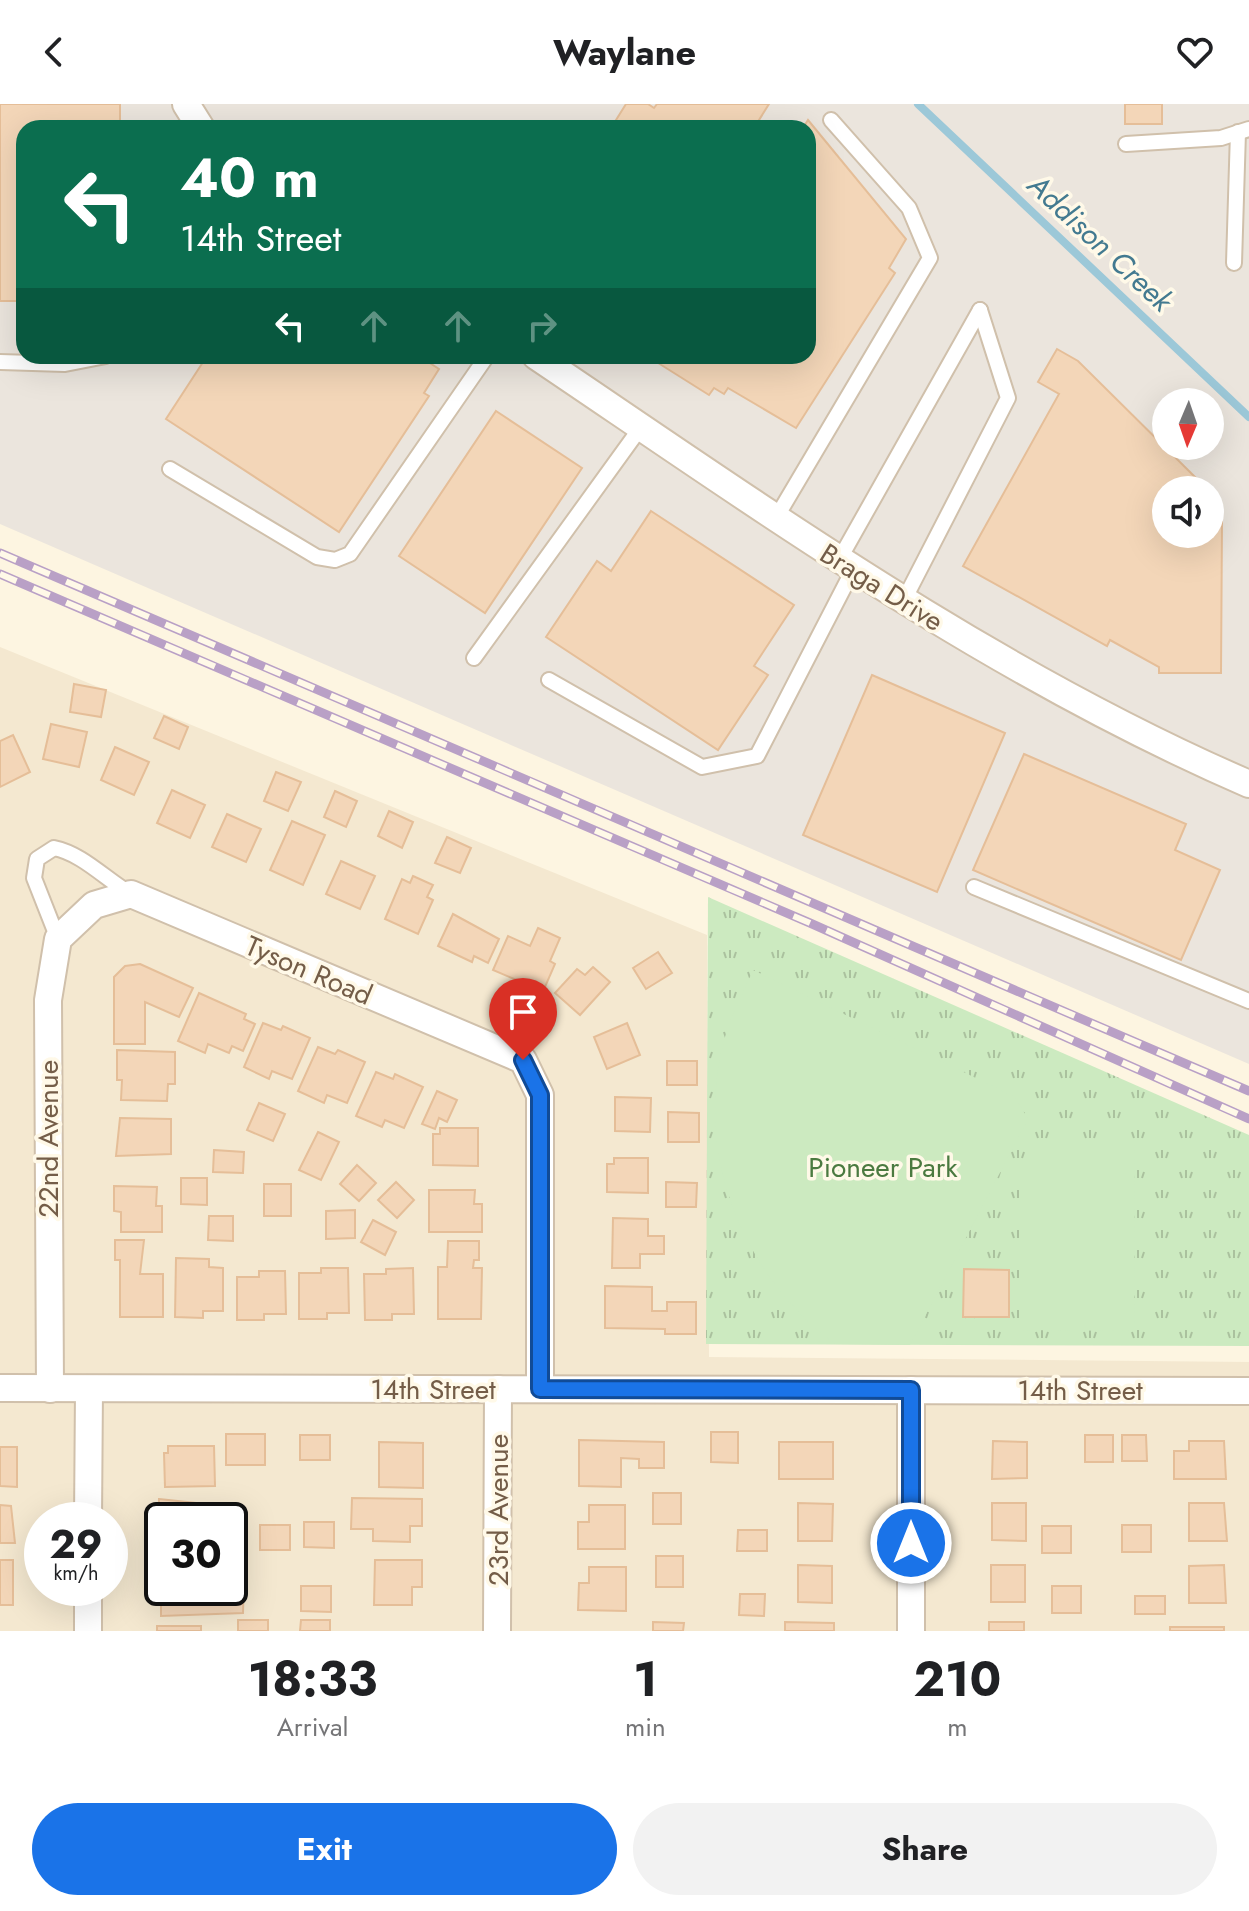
<!DOCTYPE html>
<html lang="en">
<head>
<meta charset="utf-8">
<style>
  :root { --surface:#fff; --page:#f2f2f2; --text:#202124; --muted:#757577; --accent:#1a73e8 }
  body { margin:0; font-family:Jost,sans-serif; background:var(--page); color:var(--text); height:100vh; display:flex; flex-direction:column; font-size:30px; white-space:nowrap }
  * { box-sizing:border-box; margin:0 }
  p { font-size:26px; color:var(--muted) }
  .icon { flex:none; width:44px; height:44px; fill:none; stroke:currentColor; stroke-width:2; stroke-linecap:round; stroke-linejoin:round }
  .map { position:relative; height:1527px; overflow:hidden }
  .side { display:flex; flex-direction:column; background:var(--surface); flex:1 }
  .side>* { flex:none }
  .guide { position:absolute; left:16px; top:16px; width:800px; height:244px; border-radius:24px; box-shadow:0 8px 32px #0002; background:#0b6e4f; color:#fff; overflow:hidden }
  .needle { width:52px; rotate:182deg }
  .tools { position:absolute; left:1152px; top:284px; display:grid; gap:16px }
  .tools a { display:grid; place-items:center; width:72px; height:72px; border-radius:50%; background:var(--surface); box-shadow:0 8px 32px #0002; font-size:40px }
  .speed { position:absolute; left:24px; top:1398px; display:flex; gap:16px; font-size:40px; font-weight:700; text-align:center }
  .speed>* { display:grid; place-content:center; width:104px; height:104px; border-radius:50%; background:var(--surface); box-shadow:0 8px 32px #0002; line-height:1 }
  .speed small { font-size:20px; font-weight:400 }
  .speed .limit { border:4px solid #111; border-radius:12px; background:#fff; color:#111 }
  .pin { position:absolute; display:grid; place-items:center; width:68px; height:68px; color:#fff; margin:-82px -34px; border-radius:50% 50% 50% 0; rotate:-45deg; box-shadow:0 0 8px #0007 }
  .pin .icon { rotate:45deg }
  .me { position:absolute; width:88px; margin:-44px; rotate:0deg; stroke-linejoin:round; filter:drop-shadow(0 0 6px #0008) }
  .turn { display:flex; align-items:center; gap:28px; height:168px; padding:0 32px; font-size:36px }
  .turn .icon { width:104px; height:104px; stroke-width:2.5 }
  .turn b { display:block; font-size:56px; line-height:68px }
  .lanes { display:flex; align-items:center; height:76px; padding:0 32px; background:#0003; justify-content:center; gap:40px; direction:ltr }
  .lanes .off { opacity:.35 }
  .eta { display:flex; justify-content:space-evenly; align-items:center; height:136px; text-align:center }
  .eta b { font-size:48px; font-weight:700; line-height:56px }
  .primary-button { display:flex; gap:16px; margin-top:auto; padding:16px 32px }
  .primary-button a { flex:1; height:92px; border-radius:48px; background:var(--accent); color:#fff; font-size:32px; font-weight:700; line-height:92px; text-align:center }
  .primary-button a+a { background:var(--page); color:var(--text) }
  header { display:flex; justify-content:space-between; align-items:center; height:104px; padding:0 32px; background:var(--surface); font-size:36px; font-weight:700 }
  .map>svg:first-child { display:block }
  .residential { fill:#f4e8d0; fill-rule:evenodd }
  .industrial { fill:#ebe5dd; fill-rule:evenodd }
  .park { fill:url(#park-tufts) }
  .garden { fill:#cceac0 }
  .lines { fill:none; stroke-linecap:round; stroke-linejoin:round }
  .stream { stroke:#9cc8d8; stroke-width:8 }
  .building { fill:#f3d6b8; stroke:#e5be98; stroke-width:2 }
  .lane-casing { stroke:#d0c0ab; stroke-width:18 }
  .street-casing { stroke:#d0c0ab; stroke-width:30 }
  .lane { stroke:#fff; stroke-width:14 }
  .street { stroke:#fff; stroke-width:26 }
  .rail-casing { stroke:#b9a0c6; stroke-width:9 }
  .rail { stroke:#fff9e8; stroke-width:6; stroke-dasharray:18; stroke-linecap:butt }
  .route-casing { stroke:#114b97; stroke-width:20 }
  .route { stroke:#1a73e8; stroke-width:14 }
  .labels { text-anchor:middle; stroke-width:7; stroke-linejoin:round; paint-order:stroke }
  .street-label { font-size:28px; fill:#745d48; stroke:#fff9e8 }
  .park-label { font-size:28px; fill:#4b7a40; stroke:#fff9e8 }
  .water-label { font-size:30px; font-style:italic; fill:#437a90; stroke:#fff9e8 }
</style>
</head>
<body>
<header><svg class="icon" aria-label="back" viewBox="0 0 24 24"><path d="M15 5l-7 7 7 7"/></svg>Waylane<svg class="icon" aria-label="heart" viewBox="0 0 24 24"><path d="M12 20l-8-8c-3-5 5-10 8-4 3-6 11-1 8 4z"/></svg></header>
<div class="map">
<svg width="1249" height="1527" viewBox="0 0 1249 1527">
  <defs>
    <pattern id="park-tufts" width="24" height="20" patternUnits="userSpaceOnUse" patternTransform="scale(2)"><rect width="24" height="20" fill="#cceac0"/><path d="M3 7l-1-3M5 7V3M7 7l1-3M15 17l-1-3M17 17v-4M19 17l1-3" fill="none" stroke="#aac19e"/></pattern>
  </defs>
  <rect width="100%" height="100%" fill="#fdf5e1"/>
  <path class="residential" d="M0,543l707,288 2,422 540,5v269h-1249zM42,1416h68v68h-68zM162,1416h68v68h-68z"/>
  <path class="industrial" d="M0,0h1249v960l-1249,-540zM24,24h784v228h-784zM1166,298h44v44h-44zM1166,386h44v44h-44z"/>
  <path class="park" d="M708,793l541,238v211l-543,-2z"/>
  <g class="garden">
    <path d="M753,866l262,127 13,22 -118,226 -75,-1c-96,-72 -145,-199 -107,-317 7,-19 17,-38 25,-57z"/>
    <path d="M1028,1038h107l-1,189 -115,-1v-145h9z"/>
  </g>
  <g class="lines">
    <path class="stream" d="M918,0l331,313"/>
  </g>
  <g class="building">
    <path d="M0,0h120v24h-96v173h-24z"/>
    <path d="M626,0h22l6,4 3,-4h112l-15,24h-143z"/>
    <rect x="1125" y="0" width="37" height="20"/>
    <path d="M808,16l98,119 -17,29 6,5 -99,155 -68,-40 -4,6 -10,-6 -5,7 -54,-34 3,-5h150v-228h-5z"/>
    <path d="M1057,245l21,12 120,119 -6,10h-26v44h44v-12h12l-1,151h-62v-6l-49,-27 -3,6 -144,-80 96,-172 -21,-12z"/>
    <path d="M207,252h212l20,13 -15,24 5,3 -90,136 -173,-113z"/>
    <path d="M496,307l86,57 -97,145 -86,-57z"/>
    <path d="M651,407l143,94 -40,61 14,9 -50,75 -172,-113 51,-76 14,10z"/>
    <path d="M872,571l133,58 -68,159 -134,-57z"/>
    <path d="M74,580l32,6 -5,27 -31,-5z"/>
    <path d="M164,612l24,11 -9,22 -25,-11z"/>
    <path d="M51,620l36,8 -8,35 -36,-8z"/>
    <path d="M13,631l17,37 -30,15v-46z"/>
    <path d="M115,643l34,15 -15,33 -33,-15z"/>
    <path d="M1024,650l162,70 -11,26 45,20 -39,90 -208,-90z"/>
    <path d="M276,668l25,10 -13,29 -24,-10z"/>
    <path d="M172,686l33,15 -15,33 -33,-15z"/>
    <path d="M335,687l22,10 -11,26 -22,-10z"/>
    <path d="M389,707l24,11 -11,26 -24,-12z"/>
    <path d="M227,710l34,15 -15,33 -34,-15z"/>
    <path d="M292,717l33,14 -22,50 -33,-15z"/>
    <path d="M447,733l24,11 -11,25 -25,-10z"/>
    <path d="M341,757l34,15 -15,33 -34,-15z"/>
    <path d="M413,772l20,9 -6,12 6,3 -15,34 -33,-15 17,-40 8,4z"/>
    <path d="M453,810l46,25 -11,24 -14,-7 -2,6 -34,-16z"/>
    <path d="M538,824l22,10 -10,23 5,3 -10,23 -15,-7 -2,5 -35,-15 15,-34 22,10z"/>
    <path d="M658,848l14,21 -26,16 -13,-21z"/>
    <path d="M140,860l53,24 -14,29 -34,-15v42h-31v-67l11,-11z"/>
    <path d="M593,863l17,15 -30,33 -25,-22 22,-24 8,6z"/>
    <path d="M199,889l47,21 -2,5 11,5 -12,27 -11,-5 -3,7 -21,-9 -3,9 -27,-12z"/>
    <path d="M263,919l18,7 2,-4 27,12 -18,41 -20,-8 -3,8 -25,-12z"/>
    <path d="M627,919l13,32 -33,14 -13,-32z"/>
    <path d="M318,943l17,7 3,-4 27,12 -18,41 -20,-8 -3,8 -26,-12z"/>
    <path d="M117,946l58,2v32h-7l-1,17 -46,-1 1,-20h-5z"/>
    <rect x="667" y="957" width="30" height="24"/>
    <path d="M376,968l17,7 2,-5 28,13 -19,41 -19,-8 -3,7 -26,-11z"/>
    <path d="M437,987l20,9 -10,22 -8,-4 -4,11 -13,-5z"/>
    <path d="M615,993l36,1 -1,34 -35,-1z"/>
    <path d="M259,999l26,11 -12,27 -26,-11z"/>
    <path d="M668,1008l31,1v29h-31z"/>
    <path d="M120,1014l51,1v35l-55,2z"/>
    <path d="M440,1024h38v38l-45,-1v-31h7z"/>
    <path d="M318,1028l21,10 -18,38 -22,-10z"/>
    <path d="M214,1046l30,2 -1,21 -30,-1z"/>
    <path d="M614,1054h34v35l-41,-1v-28h7z"/>
    <path d="M357,1061l19,18 -17,18 -19,-17z"/>
    <path d="M181,1074h26v27l-26,-1z"/>
    <path d="M396,1078l18,18 -17,18 -19,-18z"/>
    <path d="M666,1078l31,1 -1,24h-30z"/>
    <rect x="264" y="1080" width="27" height="32"/>
    <path d="M114,1082l43,1 -1,19h6v26h-41v-20l-7,-1z"/>
    <path d="M429,1086h46l-1,14h8v28h-53z"/>
    <path d="M355,1106v28l-29,1v-28z"/>
    <path d="M209,1112h24v25l-25,-1z"/>
    <path d="M613,1114l35,1v17h16v18h-24v14h-28z"/>
    <path d="M373,1116l23,12 -11,23 -24,-13z"/>
    <path d="M115,1136h29l-4,34h23v43h-43v-57h-5z"/>
    <path d="M448,1137h31v19h-5l-1,8h9l-1,51h-43v-52h9z"/>
    <path d="M176,1154l33,1v8l14,1v43h-20v7l-28,-1z"/>
    <path d="M321,1164h27l1,45h-22v6h-28v-46h22z"/>
    <path d="M413,1164l1,46h-22v6h-27l-1,-46h22v-5z"/>
    <path d="M964,1165l45,1v47h-46z"/>
    <path d="M259,1167h26l1,43h-22v6h-27v-43h22z"/>
    <path d="M605,1182l47,1v24h15v-9h29v32h-31v-5l-60,-1z"/>
    <path d="M711,1328h27v31l-27,-1z"/>
    <rect x="226" y="1330" width="39" height="31"/>
    <rect x="300" y="1331" width="30" height="25"/>
    <rect x="1085" y="1331" width="28" height="27"/>
    <path d="M1122,1331h24l1,26h-25z"/>
    <path d="M579,1336l85,2v26h-25v-9l-18,-1v29l-42,-1z"/>
    <path d="M993,1337l34,1v36l-35,1z"/>
    <path d="M1189,1337h35l2,38h-52v-28h15z"/>
    <path d="M379,1338l44,1v45l-44,-1z"/>
    <rect x="779" y="1338" width="54" height="37"/>
    <path d="M168,1342h46l1,40 -50,1 -1,-34h4z"/>
    <path d="M0,1343h17v40l-17,-1z"/>
    <rect x="653" y="1389" width="28" height="31"/>
    <path d="M352,1394l70,1v27h-12v16l-37,-1v-12h-22z"/>
    <path d="M159,1395l46,5v15l-43,1v19h-4z"/>
    <path d="M798,1399l35,1 -1,37h-34z"/>
    <path d="M992,1399h34v38l-34,-1z"/>
    <path d="M1189,1399h35l3,38h-38z"/>
    <path d="M0,1401l11,1 4,37h-15z"/>
    <path d="M589,1401h36v44h-47v-27h11z"/>
    <path d="M304,1418h30v26l-30,-1z"/>
    <rect x="260" y="1421" width="30" height="25"/>
    <rect x="1122" y="1421" width="29" height="27"/>
    <rect x="1042" y="1422" width="29" height="27"/>
    <path d="M738,1426h29v21h-30z"/>
    <path d="M155,1452l7,1v31h40v4h6v-4h22v-13h14l-1,38 -82,3v-18h-7z"/>
    <rect x="656" y="1452" width="27" height="31"/>
    <rect x="0" y="1456" width="13" height="45"/>
    <path d="M375,1456h47v27h-10v18h-38z"/>
    <path d="M798,1461l34,1v37l-34,-1z"/>
    <rect x="991" y="1461" width="34" height="37"/>
    <path d="M1224,1461l2,38h-37v-37z"/>
    <path d="M589,1463h37v44l-48,-1 1,-27h10z"/>
    <path d="M301,1482h30v26l-30,-1z"/>
    <rect x="1052" y="1482" width="29" height="27"/>
    <path d="M740,1490h25l-1,22 -25,-1z"/>
    <rect x="1135" y="1492" width="30" height="18"/>
    <rect x="238" y="1516" width="30" height="11"/>
    <path d="M301,1516h29v11h-30z"/>
    <path d="M653,1518l31,1 -1,8h-30z"/>
    <path d="M785,1518l49,1v8h-49z"/>
    <rect x="989" y="1518" width="35" height="9"/>
    <rect x="157" y="1522" width="44" height="5"/>
    <rect x="1170" y="1523" width="54" height="4"/>
  </g>
  <g class="lines">
    <g class="lane-casing">
      <g id="lane">
        <path d="M1126,40l95,-6 28,-9"/>
        <path d="M1234,159l4,-131"/>
        <path d="M0,258l65,2 41,-8"/>
        <path d="M170,365l147,88 18,3 15,-6 137,-198"/>
        <path d="M776,414l154,-260 -21,-50 -78,-88"/>
        <path d="M839,456l141,-250"/>
        <path d="M903,498l105,-204 -28,-88"/>
        <path d="M474,554l167,-231"/>
        <path d="M549,576l153,87 55,-11 96,-186"/>
        <path d="M974,783l275,114"/>
        <path d="M58,835l-24,-61 3,-19 17,-11c29,6 51,31 77,46"/>
      </g>
    </g>
    <g class="street-casing">
      <g id="street">
        <path d="M186,0l15,24"/>
        <path d="M536,252c230,155 456,317 713,428"/>
        <path d="M0,1284l1249,3"/>
        <path d="M50,1285l-2,-389 10,-61 36,-34 37,-11 392,166 17,35v294"/>
        <path d="M88,1416l1,-131"/>
        <path d="M88,1527v-43"/>
        <path d="M497,1527l1,-242"/>
        <path d="M911,1527v-241"/>
      </g>
    </g>
    <use href="#lane" class="lane"/>
    <use href="#street" class="street"/>
    <g class="rail-casing">
      <g id="rail">
        <path d="M0,449l1249,538"/>
        <path d="M0,470l810,349 439,196"/>
      </g>
    </g>
    <use href="#rail" class="rail"/>
  </g>
  <g class="lines">
    <g class="route-casing">
      <path id="route" d="M523,956l17,35v294l371,1v153"/>
    </g>
    <use href="#route" class="route"/>
  </g>
  <g class="labels">
    <g class="street-label">
      <text transform="translate(882 483) rotate(32)" y="10">Braga Drive</text>
      <text transform="translate(309 866) rotate(23)" y="10">Tyson Road</text>
      <text transform="translate(48 1035) rotate(-90)" y="10">22nd Avenue</text>
      <text x="433" y="1295">14th Street</text>
      <text x="1080" y="1296">14th Street</text>
      <text transform="translate(498 1406) rotate(-90)" y="10">23rd Avenue</text>
    </g>
    <g class="park-label">
      <text x="883" y="1073">Pioneer Park</text>
    </g>
    <g class="water-label">
      <text transform="translate(1100 139) rotate(43)" y="10">Addison Creek</text>
    </g>
  </g>
</svg>
<div class="tools">
<a><svg class="needle" viewBox="-14 -14 28 28"><path d="M0-13l5 13h-10z" fill="#e53935"/><path d="M0 13l5-13h-10z" fill="#757577"/></svg></a>
<a><svg class="icon" aria-label="sound" viewBox="0 0 24 24"><path d="M4 9h4l5-4v14l-5-4H4zM17 9q2 3 0 6"/></svg></a>
</div>
<div class="speed"><div>29<small>km/h</small></div><div class="limit">30</div></div>
<div class="pin" style="left:523px;top:956px;background:#d93025"><svg class="icon" aria-label="arrive" viewBox="0 0 24 24"><path d="M6 21V4h12l-3 4 3 4H6"/></svg></div>
<svg class="me" style="left:911px;top:1439px" viewBox="-20 -20 40 40"><circle r="17" fill="#1a73e8" stroke="#fff" stroke-width="3"/><path d="M0-11L8 9 0 5-8 9z" fill="#fff"/></svg>
<div class="guide">
<div class="turn"><svg class="icon" aria-label="left" viewBox="0 0 24 24"><path d="M17 20v-9H6M10 6l-5 5 5 5"/></svg><div><b>40 m</b>14th Street</div></div>
<div class="lanes"><svg class="icon" aria-label="left" viewBox="0 0 24 24"><path d="M17 20v-9H6M10 6l-5 5 5 5"/></svg><svg class="icon off" aria-label="ahead" viewBox="0 0 24 24"><path d="M12 20V5M6 11l6-6 6 6"/></svg><svg class="icon off" aria-label="ahead" viewBox="0 0 24 24"><path d="M12 20V5M6 11l6-6 6 6"/></svg><svg class="icon off" aria-label="right" viewBox="0 0 24 24"><path d="M7 20v-9h11M14 6l5 5-5 5"/></svg></div>
</div>
</div>
<section class="side">
<div class="eta">
<div><b>18:33</b><p>Arrival</p></div>
<div><b>1</b><p>min</p></div>
<div><b>210</b><p>m</p></div>
</div>
<div class="primary-button"><a>Exit</a><a>Share</a></div>
</section>
</body>
</html>
